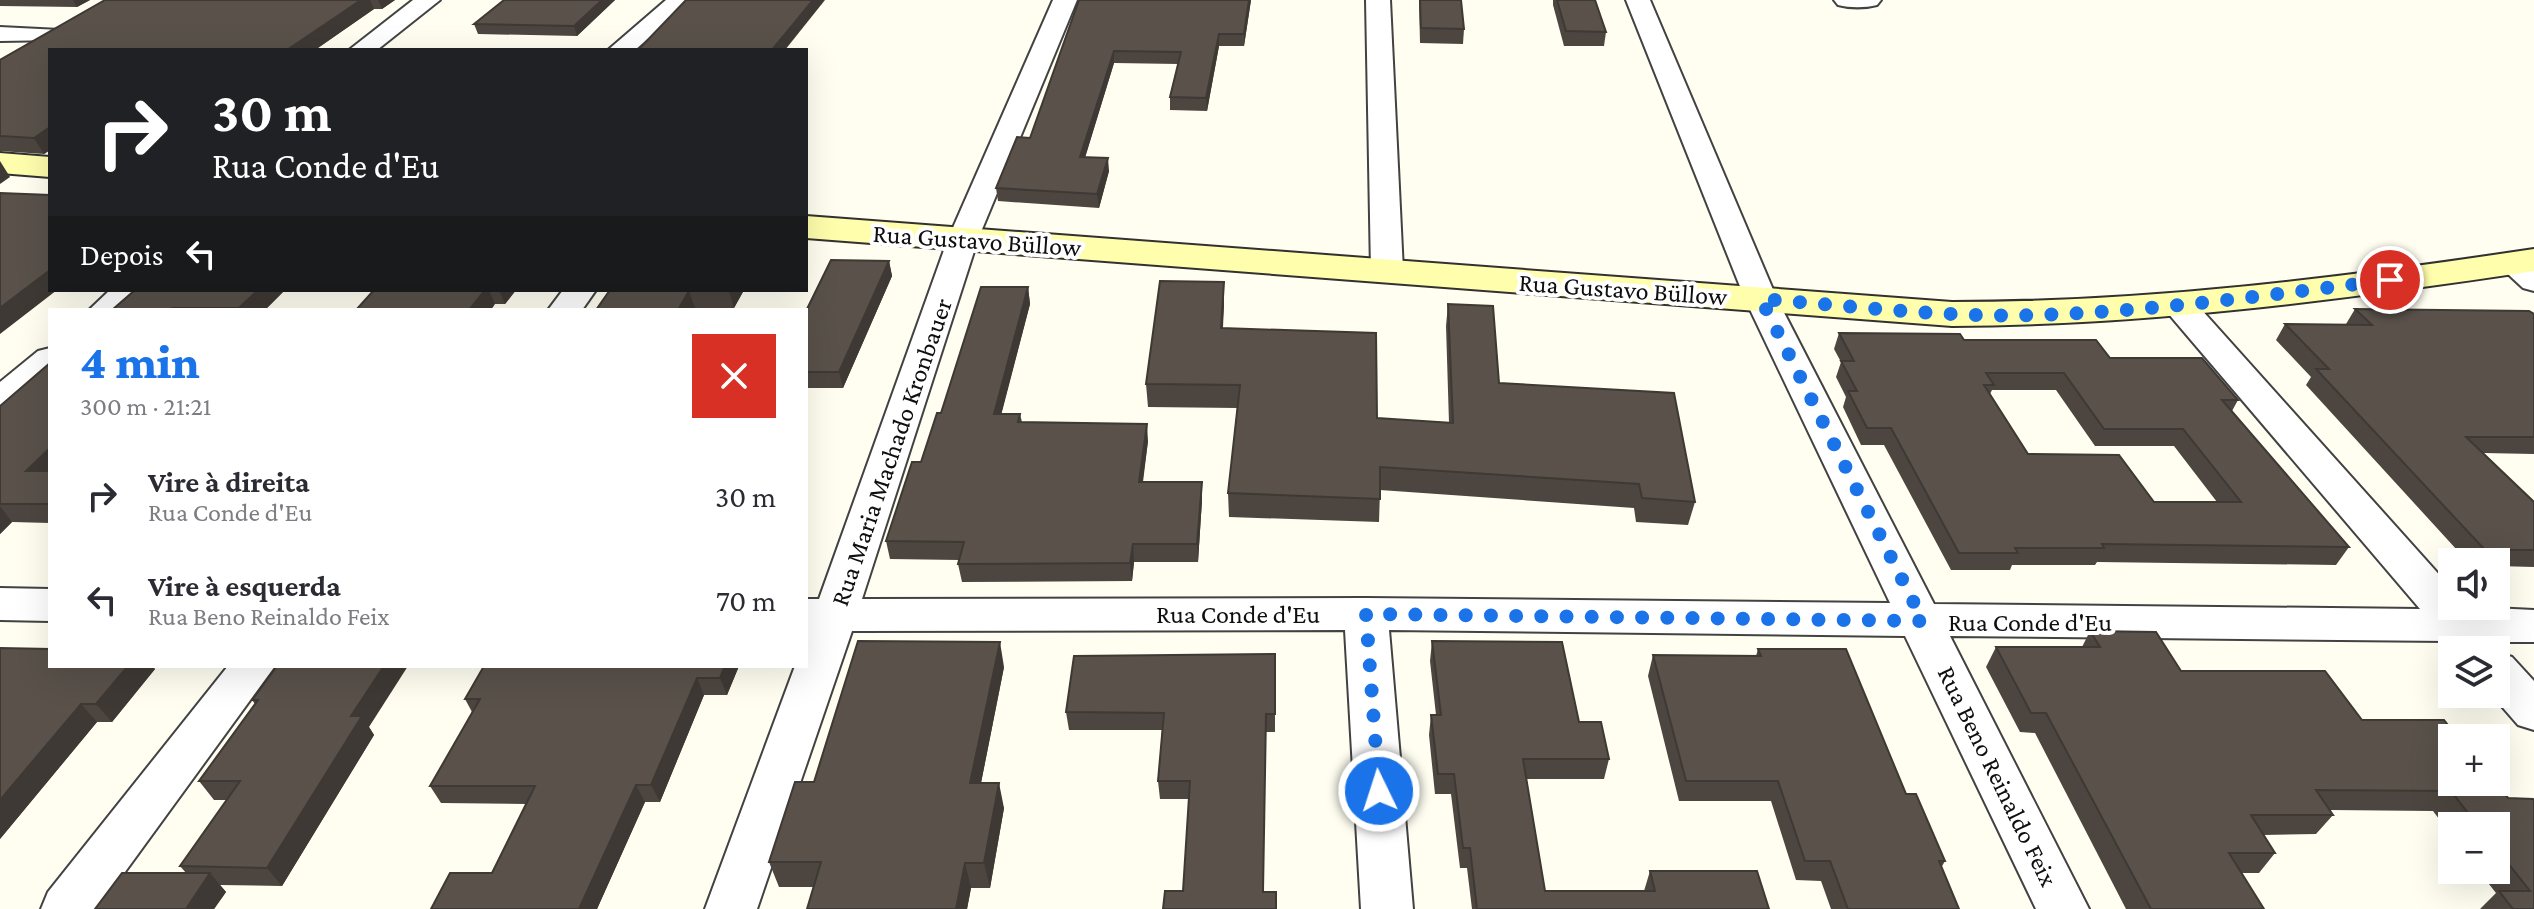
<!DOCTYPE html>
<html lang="pt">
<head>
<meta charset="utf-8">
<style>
  :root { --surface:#fff; --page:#f2f2f3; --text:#2b2b33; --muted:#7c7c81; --accent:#1a73e8 }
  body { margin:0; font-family:"Crimson Pro",serif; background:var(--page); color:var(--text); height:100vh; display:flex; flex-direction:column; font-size:30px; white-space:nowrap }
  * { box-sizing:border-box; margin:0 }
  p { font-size:26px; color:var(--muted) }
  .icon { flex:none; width:44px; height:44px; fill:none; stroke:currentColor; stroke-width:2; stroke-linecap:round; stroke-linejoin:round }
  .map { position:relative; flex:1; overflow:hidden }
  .side { position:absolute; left:48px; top:308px; width:760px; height:360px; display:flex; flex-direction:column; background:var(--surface); border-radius:0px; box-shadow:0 8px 32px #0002 }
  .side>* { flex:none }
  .hud { position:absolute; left:48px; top:48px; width:760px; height:244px; border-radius:0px; box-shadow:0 8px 32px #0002; background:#202124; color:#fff; overflow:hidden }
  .fabs { position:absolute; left:2438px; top:548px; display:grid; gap:16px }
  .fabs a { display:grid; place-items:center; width:72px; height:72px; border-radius:0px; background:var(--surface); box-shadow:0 8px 32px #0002; font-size:40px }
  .pin { position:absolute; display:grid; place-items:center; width:68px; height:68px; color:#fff; margin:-34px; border:4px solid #fff; border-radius:50%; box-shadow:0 2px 8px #0007 }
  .me { position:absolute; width:88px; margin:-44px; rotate:356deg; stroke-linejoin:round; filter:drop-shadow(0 0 6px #0008) }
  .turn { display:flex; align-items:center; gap:28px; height:168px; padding:0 32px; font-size:36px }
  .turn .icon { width:104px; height:104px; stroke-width:2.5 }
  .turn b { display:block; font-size:56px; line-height:68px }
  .then { display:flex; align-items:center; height:76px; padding:0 32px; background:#0003; gap:16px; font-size:30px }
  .round { display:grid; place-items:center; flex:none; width:84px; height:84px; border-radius:0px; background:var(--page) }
  .head { display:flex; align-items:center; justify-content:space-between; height:136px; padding:0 32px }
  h1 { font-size:48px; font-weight:800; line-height:60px; color:var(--accent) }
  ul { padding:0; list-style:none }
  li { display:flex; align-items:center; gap:24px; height:104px; padding:0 32px }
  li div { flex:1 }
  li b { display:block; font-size:30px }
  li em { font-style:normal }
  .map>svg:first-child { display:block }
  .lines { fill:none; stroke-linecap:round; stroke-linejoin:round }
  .street-casing { stroke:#424242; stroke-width:4 }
  .secondary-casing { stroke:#313131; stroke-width:4 }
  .street { fill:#fff; fill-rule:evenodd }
  .secondary { fill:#fffeac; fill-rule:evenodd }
  .wall { fill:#4d4640; fill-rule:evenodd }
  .shaded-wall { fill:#3e3934 }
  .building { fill:#59514a; stroke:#3e3934; stroke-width:2; fill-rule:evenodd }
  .route { stroke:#1a73e8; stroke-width:14; stroke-dasharray:0 25.2 }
  .labels { text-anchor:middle; stroke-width:8; stroke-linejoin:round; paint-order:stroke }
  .street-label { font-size:26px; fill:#0f0f0f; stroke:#fff }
</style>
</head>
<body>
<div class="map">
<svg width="2534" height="909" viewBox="0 0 2534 909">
  <rect width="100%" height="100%" fill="#fffef1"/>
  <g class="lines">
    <g class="street-casing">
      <g id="street">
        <path d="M413,0h27l-63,50h-28z"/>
        <path d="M666,0h26l-57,50h-27z"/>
        <path d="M1053,0h24l-99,239 -116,360 504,-1 524,5 -145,-304 -119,-299h24l127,299 157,305 486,5 -253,-297 -5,-7 5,-7 12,-3 12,3 261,291v17l82,4v32h-46l-8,8h-22l-11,-9 -497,-5 139,273h-53l-131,-273 -516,-6 24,279h-52l-16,-279 -493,1 -95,278h-52l90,-243h11v-67h13l129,-360z"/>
        <path d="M1366,0h24l13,271 -5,7 -11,3 -11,-3 -5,-7z"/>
        <path d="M1834,0h47l-4,5c-12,3 -27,3 -39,0z"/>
        <path d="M0,27l60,3 3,5 -3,5 -60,1z"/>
        <path d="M2512,253l11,3 11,9v26l-11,-3 -27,-25 5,-7z"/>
        <path d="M110,290h36l-20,20h-37z"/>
        <path d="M563,290h33l-14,20h-34z"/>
        <path d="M50,348v28l-37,33 -13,3v-30l38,-31z"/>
        <path d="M0,588l50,1v32l-50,-1z"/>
        <path d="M2496,652l16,5 22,24v49l-16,-5 -27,-31h5z"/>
        <path d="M228,666h47l-177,243h-57l7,-17z"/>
      </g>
    </g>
    <g class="secondary-casing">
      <g id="secondary">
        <path d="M0,153l50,4v20l-50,-4z"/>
        <path d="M806,216l1146,86c196,0 388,-24 582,-53v22c-194,29 -386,54 -582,55l-1146,-88z"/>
      </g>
    </g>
    <use href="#street" class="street"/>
    <use href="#secondary" class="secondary"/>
  </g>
  <g class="wall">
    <path d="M0,0h90l-13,7 -77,-1z"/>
    <path d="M105,0h290l-13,9h-8l-59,41h-265v100l-6,4 -44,-3v-91z"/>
    <path d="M504,0h111l-38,36 -99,-2 -4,-10z"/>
    <path d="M1079,0h172l-7,46h-25l-12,65 -37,-1v-13l8,-33 -64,-1 -29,95 24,13 -10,37 -101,-7 -2,-13 34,-50z"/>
    <path d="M1419,0h42l3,29 -1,15 -43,-1z"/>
    <path d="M1553,0h4l49,32 -2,14h-40l-11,-41z"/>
    <path d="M889,261l3,15 -49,112h-37v-77z"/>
    <path d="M1224,282v22l-1,24 154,90 72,5 -3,-97 2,-22 51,79 196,119 -7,23 -52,-3 -2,-14 -254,-18 -1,32 -150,-5 -1,-24 9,-85 -89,-1 -2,-23z"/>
    <path d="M1028,287l2,17 -29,110h19l2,8 126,19 -5,41 59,18 -4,62h-64l-2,19 -170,1 -4,-18 1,-4 -69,-1 -4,-18 35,-79 20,-49z"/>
    <path d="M285,290l-20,20h-153z"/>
    <path d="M374,290h142l-11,14h-10z"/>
    <path d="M610,290h134l-10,18h-39l-1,2h-98z"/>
    <path d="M2355,309l179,5v140l-51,-1 51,49v65l-38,-1v-4h-28l-162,-177 5,-8 -35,-37 9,-16h61z"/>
    <path d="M1839,333l125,7 146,18 128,42 -6,11 117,136 -13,18 -239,-3 -2,3h-83l-2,5h-59l-67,-125h-23l-18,-38 3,-10 -10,-20 5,-15 -7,-13zM1992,390h64l39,56h79l43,56h-63l-126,-48 -38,-60z"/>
    <path d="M50,363v160l-38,-1 -12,12v-128z"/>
    <path d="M2090,631l91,40 181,49 146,78 26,111h-54l16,-16 -18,-23h18v-44h-44v10l-19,-25 -103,-1 3,5 -17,19 -53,1 12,18 -16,20h-18l23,36h-138l-91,-176 -15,-1 -34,-65 10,-20h86z"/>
    <path d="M1432,641l147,81 30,37 -5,20h-78l19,112h99l6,-20 119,38h-297l-5,-41h-7l-9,-74h-16l-6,-59 2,-20h5l-6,-54z"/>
    <path d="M0,648l155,21 -43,53h-15l-97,117z"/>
    <path d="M1758,649l148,145 39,67 -4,7 18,41h-128l-10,-28 -25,-1 -25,-79h-92l-31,-125 5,-21 103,1z"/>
    <path d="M1275,654v78h-9l-83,159 6,-92h-29l-2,-18 4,-51h-93l-3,-18z"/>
    <path d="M277,666l92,61 5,8 -92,151 -62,-1 6,7 -12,17h-119l91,-36 -6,-7 47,-66h-13l-15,-19 56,-77 -3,-4z"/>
    <path d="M484,666h255l-12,29h-23l-44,107h-15l-48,107h-166l61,-36 35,-69 -86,-1 -11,-17 42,-74 -7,-13z"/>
    <path d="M1004,667l-23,116 23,25 -14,80h-19l-4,21h-160l6,-22h-34l-10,-25 45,-80z"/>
  </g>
  <g class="shaded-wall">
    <path d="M73,0h17l-13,7z"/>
    <path d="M361,0h9l4,9 -59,41h-28z"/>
    <path d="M378,0h17l-13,9z"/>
    <path d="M602,0h13l-38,36 -3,-10z"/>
    <path d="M813,0h12l-40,50h-13z"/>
    <path d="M1249,0h2l-7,46v-12z"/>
    <path d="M1219,34v12l-12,65 -1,-13z"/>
    <path d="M1114,51v12l-33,107 -1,-13z"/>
    <path d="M50,127v23l-6,4 -10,-16z"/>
    <path d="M1108,158l1,13 -10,37 -2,-14z"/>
    <path d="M0,161l10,16 -10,7z"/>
    <path d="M889,261l3,15 -49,112 -4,-16z"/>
    <path d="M50,270v20h7l-57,44v-26z"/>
    <path d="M1224,282v22l-3,46v-22z"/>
    <path d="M1028,287l2,17 -33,127 -3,-17z"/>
    <path d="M258,290h27l-20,20h-25l-1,-2z"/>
    <path d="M485,290h4l6,14 -4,6h-22z"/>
    <path d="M499,290h17l-11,14z"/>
    <path d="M730,290h14l-10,18 -5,-17z"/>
    <path d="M689,291l6,17 -1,2h-16z"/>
    <path d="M1147,424l1,17 -8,59 -1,-18z"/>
    <path d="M50,448v32l-24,-9z"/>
    <path d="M1202,482v18l-4,62 -1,-18z"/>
    <path d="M0,506l12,16 -12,12z"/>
    <path d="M1133,544l1,18 -2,19 -2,-18z"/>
    <path d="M1000,642l4,25 -28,141 -6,-25z"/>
    <path d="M128,666h25l2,3 -43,53 -16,-18z"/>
    <path d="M384,666h24l-39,61 5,8 -92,151 -15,-18 84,-152z"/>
    <path d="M725,666h14l-12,29 -7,-17z"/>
    <path d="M697,678l7,17 -44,107 -9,-17z"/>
    <path d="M81,704l16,18 -97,117v-39z"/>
    <path d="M999,783l5,25 -14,80 -6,-25z"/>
    <path d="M636,785l9,17 -48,107h-18z"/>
    <path d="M965,863l6,25 -4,21h-11z"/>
    <path d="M210,873l16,19 -12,17h-28z"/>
  </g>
  <g class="building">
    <path d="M105,0h256l-74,50h-237v77l-16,11 -34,-2v-76z"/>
    <path d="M504,0h98l-28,26 -100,-2z"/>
    <path d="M686,0h127l-41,50h-134z"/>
    <path d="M1079,0h170l-5,34h-25l-13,64 -36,-1 11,-45 -67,-1 -34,106 28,1 -11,36 -101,-6 21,-51 13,1z"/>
    <path d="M1420,0h41l3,29 -43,-1z"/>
    <path d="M1557,0h38l11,32 -40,-1z"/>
    <path d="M0,193l50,2v75l-50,38z"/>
    <path d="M831,260l58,1 -50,111h-33v-61z"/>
    <path d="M1160,281l64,1 -3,46 155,5 1,85 76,5 -5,-119 45,2 6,77 175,10 21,109 -53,-4 -3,-14 -259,-17v32l-152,-6 12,-108 -94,-1z"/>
    <path d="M981,287h47l-34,127h26l-2,8 129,2 -8,58h63l-5,62h-64l-3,19 -172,1 6,-22 -78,-1 26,-79h9l16,-49h4z"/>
    <path d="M135,290h123l-19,18h-67l-2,2h-58z"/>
    <path d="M374,290h111l-16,20h-113z"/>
    <path d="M610,290h120l-1,1h-40l-11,19h-82z"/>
    <path d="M2355,309l174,2 5,3v123h-68l68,65v48h-49l-169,-181h13l-44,-45 87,1z"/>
    <path d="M1839,333l121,1 4,6h132l14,18h92l36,42h-16l127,147 -247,-3 2,4h-89l3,5h-59l-68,-125h-24l-19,-37h9l-16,-30h13zM1986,373h78l40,56h79l58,73h-87l-35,-47 -91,-1 -44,-69h10z"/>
    <path d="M50,363v85l-24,23h24v33h-50v-98z"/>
    <path d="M2090,631l66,1 25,39h144l37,49h82l14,18h-6v44h43l13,16 25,1 1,1v109h-21l-14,-18h31l-34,-43v-22h-18l-27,-35 -135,-1 17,25h-82l24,38h-46l35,56h-113l-105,-196h-15l-35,-66h104z"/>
    <path d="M858,641l142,1 -30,141h29l-15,80h-19l-9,46h-149l14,-47h-52l26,-80h19z"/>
    <path d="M1432,641l130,1 17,80h22l8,37h-86l22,132h110l-5,-20h107l12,38h-292l-7,-61h-7l-9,-74h-16l-7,-59h10z"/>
    <path d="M0,648l50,1v17h78l-32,38h-15l-81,96z"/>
    <path d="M1758,649h88l60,145h10l29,67h-6l20,48h-111l-18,-48h-25l-27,-80h-92l-33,-126 108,1z"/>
    <path d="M1275,654v60h-9l-3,178h13v17h-113l2,-18h18l7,-110h-32l6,-68 -98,-1 8,-56z"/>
    <path d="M277,666h107l-33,50h11l-95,152 -87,-2 60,-85h-41l59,-81h-6z"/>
    <path d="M484,666h241l-5,12h-23l-46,107h-15l-57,124h-148l19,-36h42l43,-87h-105l50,-87h-15z"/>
    <path d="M122,873h88l-24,36h-91z"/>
  </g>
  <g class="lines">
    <path class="route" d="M1379,791l-13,-177 557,7 -162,-322c93,7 186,19 279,16 117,-4 234,-21 350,-35"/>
  </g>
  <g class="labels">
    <g class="street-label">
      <text transform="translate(977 240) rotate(4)" y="9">Rua Gustavo Büllow</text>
      <text transform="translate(1623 289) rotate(4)" y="9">Rua Gustavo Büllow</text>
      <text transform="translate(891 452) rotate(-71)" y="9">Rua Maria Machado Kronbauer</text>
      <text x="1238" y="623">Rua Conde d'Eu</text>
      <text x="2030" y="631">Rua Conde d'Eu</text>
      <text transform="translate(1998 776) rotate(64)" y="9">Rua Beno Reinaldo Feix</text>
    </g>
  </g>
</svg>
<div class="fabs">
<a><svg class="icon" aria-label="sound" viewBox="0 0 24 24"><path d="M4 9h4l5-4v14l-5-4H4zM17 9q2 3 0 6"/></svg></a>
<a><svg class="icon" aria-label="layers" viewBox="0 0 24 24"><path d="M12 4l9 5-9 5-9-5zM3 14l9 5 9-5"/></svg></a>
<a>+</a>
<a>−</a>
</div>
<div class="pin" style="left:2390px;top:280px;background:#d93025"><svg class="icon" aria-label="arrive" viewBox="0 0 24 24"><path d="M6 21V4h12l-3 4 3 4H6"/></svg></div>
<svg class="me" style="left:1379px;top:791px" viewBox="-20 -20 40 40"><circle r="17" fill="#1a73e8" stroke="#fff" stroke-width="3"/><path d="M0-11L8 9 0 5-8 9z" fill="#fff"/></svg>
<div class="hud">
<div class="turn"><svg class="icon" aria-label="right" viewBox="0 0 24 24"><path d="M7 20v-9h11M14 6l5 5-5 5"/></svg><div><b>30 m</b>Rua Conde d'Eu</div></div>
<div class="then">Depois<svg class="icon" aria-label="left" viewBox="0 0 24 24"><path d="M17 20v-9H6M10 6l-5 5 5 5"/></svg></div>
</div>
<section class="side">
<div class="head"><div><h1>4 min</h1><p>300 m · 21:21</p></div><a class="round" style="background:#d93025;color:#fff"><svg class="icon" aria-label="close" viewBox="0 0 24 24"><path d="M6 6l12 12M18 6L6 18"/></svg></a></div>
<ul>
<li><svg class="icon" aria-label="right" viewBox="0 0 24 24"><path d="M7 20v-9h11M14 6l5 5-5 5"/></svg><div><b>Vire à direita</b><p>Rua Conde d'Eu</p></div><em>30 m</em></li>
<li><svg class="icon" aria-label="left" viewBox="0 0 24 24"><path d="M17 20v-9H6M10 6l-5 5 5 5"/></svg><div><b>Vire à esquerda</b><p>Rua Beno Reinaldo Feix</p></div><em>70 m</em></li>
</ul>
</section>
</div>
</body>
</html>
